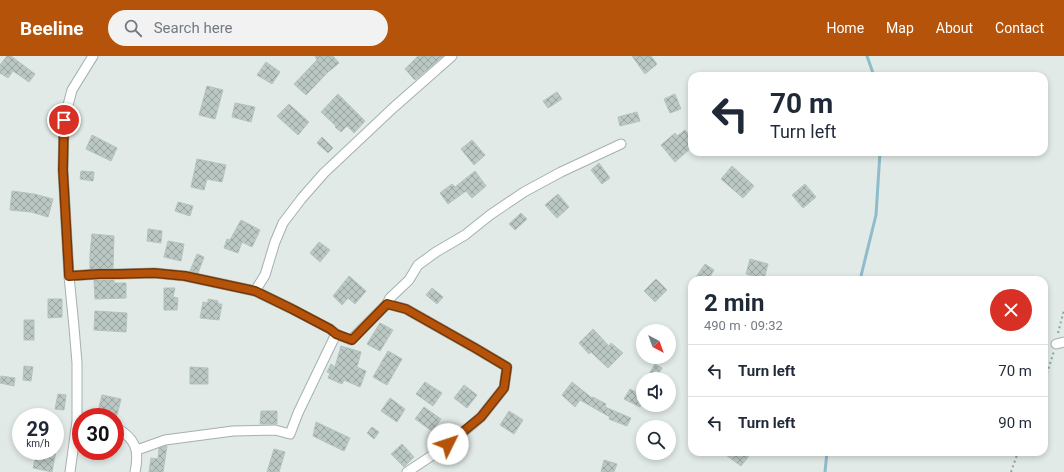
<!DOCTYPE html>
<html lang="en">
<head>
<meta charset="utf-8">
<style>
  :root { --surface:#fff; --page:#f2f2f3; --text:#1f2937; --muted:#747a83; --line:#e0e1e3; --accent:#b45309 }
  body { margin:0; font-family:Roboto,sans-serif; background:var(--page); color:var(--text); height:100vh; display:flex; flex-direction:column; font-size:15px; white-space:nowrap }
  * { box-sizing:border-box; margin:0 }
  p { font-size:13px; color:var(--muted) }
  .icon { flex:none; width:22px; height:22px; fill:none; stroke:currentColor; stroke-width:2; stroke-linecap:round; stroke-linejoin:round }
  .map { position:relative; flex:1; overflow:hidden }
  .details { position:absolute; left:688px; top:220px; width:360px; height:180px; display:flex; flex-direction:column; background:var(--surface); border-radius:12px; box-shadow:0 2px 6px #0003 }
  .details>* { flex:none }
  .guide { position:absolute; left:688px; top:16px; width:360px; height:84px; border-radius:12px; box-shadow:0 2px 6px #0003; background:#fff; color:var(--text); overflow:hidden }
  .needle { width:26px; rotate:139deg }
  .tools { position:absolute; left:636px; top:268px; display:grid; gap:8px }
  .tools a { display:grid; place-items:center; width:40px; height:40px; border-radius:50%; background:var(--surface); box-shadow:0 2px 6px #0003; font-size:20px }
  .speed { position:absolute; left:12px; top:352px; display:flex; gap:8px; font-size:20px; font-weight:700; text-align:center }
  .speed>* { display:grid; place-content:center; width:52px; height:52px; border-radius:50%; background:var(--surface); box-shadow:0 2px 6px #0003; line-height:1 }
  .speed small { font-size:10px; font-weight:400 }
  .speed .limit { border:6px solid #d22; background:#fff; color:#111 }
  .pin { position:absolute; display:grid; place-items:center; width:34px; height:34px; color:#fff; margin:-17px; border:2px solid #fff; border-radius:50%; box-shadow:0 1px 4px #0007 }
  .me { position:absolute; width:44px; margin:-22px; rotate:49deg; stroke-linejoin:round; filter:drop-shadow(0 0 3px #0008) }
  .turn { display:flex; align-items:center; gap:14px; height:84px; padding:0 16px; font-size:18px }
  .turn .icon { width:52px; height:52px; stroke-width:2.5 }
  .turn b { display:block; font-size:28px; line-height:34px }
  .round { display:grid; place-items:center; flex:none; width:42px; height:42px; border-radius:21px; background:var(--page) }
  .headline { display:flex; align-items:center; justify-content:space-between; height:68px; padding:0 16px }
  h1 { font-size:24px; font-weight:700; line-height:30px }
  ul { padding:0; list-style:none }
  li { display:flex; align-items:center; gap:12px; height:52px; padding:0 16px; border-top:1px solid var(--line) }
  li div { flex:1 }
  li b { display:block; font-size:15px }
  li em { font-style:normal }
  header { display:flex; align-items:center; gap:24px; box-sizing:border-box; height:56px; padding:0 20px; background:var(--accent); color:#fff }
  header strong { font-size:19px }
  nav { display:flex; gap:22px; margin-inline-start:auto; font-size:14px }
  .search { width:280px; height:36px; background:var(--page); display:flex; align-items:center; gap:10px; box-sizing:border-box; padding:0 14px; border-radius:22px; color:var(--muted); font-size:15px }
  .map>svg:first-child { display:block }
  .lines { fill:none; stroke-linecap:round; stroke-linejoin:round }
  .stream { stroke:#8ebcca; stroke-width:3 }
  .building { fill:url(#building-cross-hatch); stroke:#b4c3be }
  .minor-casing { stroke:#a4b1ae; stroke-width:11 }
  .path { stroke:#84aba1; stroke-width:2; stroke-dasharray:2 3; stroke-linecap:butt }
  .minor { stroke:#fff; stroke-width:9 }
  .route-casing { stroke:#753606; stroke-width:10 }
  .route { stroke:#b45309; stroke-width:7 }
</style>
</head>
<body>
<header>
<strong>Beeline</strong>
<div class="search"><svg class="icon" aria-label="search" viewBox="0 0 24 24"><circle cx="10" cy="10" r="6"/><path d="M15 15l6 6"/></svg>Search here</div>
<nav><a>Home</a><a>Map</a><a>About</a><a>Contact</a></nav>
</header>
<div class="map">
<svg width="1064" height="416" viewBox="0 0 1064 416">
  <defs>
    <pattern id="building-cross-hatch" width="8" height="8" patternUnits="userSpaceOnUse"><rect width="8" height="8" fill="#bac7c3"/><path d="M0 0l8 8M0 8l8-8" fill="none" stroke="#97a39f"/></pattern>
  </defs>
  <rect width="100%" height="100%" fill="#e1eae7"/>
  <g class="lines">
    <g class="stream">
      <path d="M867,0l7,20"/>
      <path d="M860,224l16,-65 4,-63"/>
      <path d="M825,416l2,-20"/>
    </g>
  </g>
  <g class="building">
    <path d="M7,0h4l24,18 -6,8 -16,-11 -5,7 -8,-5v-8z"/>
    <path d="M315,0h18l6,7 -12,10 -21,22 -12,-11 23,-24z"/>
    <path d="M418,0h25l-28,24 -10,-11z"/>
    <path d="M632,0h19l6,8 -12,10z"/>
    <path d="M266,6l14,10 -8,12 -15,-9z"/>
    <path d="M207,30l16,4 -8,29 -16,-4z"/>
    <path d="M557,36l5,7 -14,9 -5,-7z"/>
    <path d="M338,38l27,27 -11,12 -7,-7 -6,6 -6,-5 1,-1 -15,-14z"/>
    <path d="M675,38l6,15 -11,4 -6,-14z"/>
    <path d="M235,47l20,4 -4,15 -19,-5z"/>
    <path d="M289,48l20,18 -11,13 -21,-19z"/>
    <path d="M637,56l3,9 -20,5 -2,-9z"/>
    <path d="M685,74l7,8v9l-17,15 -14,-17 14,-12 2,3z"/>
    <path d="M92,79l25,13 -6,13 -25,-12z"/>
    <path d="M322,81l11,11 -5,5 -11,-10z"/>
    <path d="M472,84l13,15 -11,10 -13,-16z"/>
    <path d="M197,103l29,6 -4,17 -15,-3 -3,11 -13,-3z"/>
    <path d="M599,107l11,15 -8,6 -11,-14z"/>
    <path d="M732,110l22,20 -11,12 -22,-19z"/>
    <path d="M81,115l13,1 -1,9 -13,-2z"/>
    <path d="M475,115l11,15 -14,12 -6,-7 -18,13 -8,-11 12,-9 3,3z"/>
    <path d="M805,128l11,13 -13,11 -11,-13z"/>
    <path d="M12,135l22,3 19,5 -5,18 -17,-5 -21,-2z"/>
    <path d="M558,138l11,13 -12,11 -12,-13z"/>
    <path d="M178,146l15,4 -3,10 -15,-5z"/>
    <path d="M521,157l6,6 -12,11 -6,-6z"/>
    <path d="M241,164l19,10 -8,17 -10,-5 -4,11 -14,-5 3,-9 3,1z"/>
    <path d="M148,173l14,2 -1,12 -14,-2z"/>
    <path d="M92,178l22,2 -1,32 -23,1v-15z"/>
    <path d="M168,185l16,3 -3,17 -17,-4z"/>
    <path d="M319,186l11,8 -10,12 -10,-9z"/>
    <path d="M197,198l7,3 -6,16 -8,-2z"/>
    <path d="M750,203l18,5 -4,15 -18,-5z"/>
    <path d="M705,208l9,6 -6,10h-14z"/>
    <path d="M349,220l17,15 -11,13 -7,-6 -6,7 -9,-9z"/>
    <path d="M656,223l11,11 -12,12 -11,-11z"/>
    <path d="M94,224h20v3h12v15l-31,1z"/>
    <path d="M164,232h11l-2,9 5,1 -1,12h-13z"/>
    <path d="M432,232l11,9 -6,7 -11,-9z"/>
    <path d="M48,243h14v18l-14,1z"/>
    <path d="M208,243l10,2v3h4l-3,16 -19,-2 3,-16 5,1z"/>
    <path d="M95,255l32,2 -1,19 -32,-2z"/>
    <rect x="24" y="264" width="10" height="20"/>
    <path d="M380,267l13,7 -13,21 -13,-7z"/>
    <path d="M593,273l16,17 2,-3 12,10 -15,15 -17,-16 -2,2 -10,-11z"/>
    <path d="M341,290l20,6 -4,15 9,4 -6,16 -16,-7 -2,4 -14,-6 2,-5 -3,-1 4,-8 4,3z"/>
    <path d="M388,295l14,8 -15,26 -14,-8z"/>
    <path d="M655,308l7,4 -6,10 -7,-4z"/>
    <path d="M24,310l9,1 -2,14 -8,-1z"/>
    <path d="M190,311l18,1v16h-18z"/>
    <path d="M1,320l14,2 -1,8 -14,-3z"/>
    <path d="M425,326l17,11 -9,13 -17,-12z"/>
    <path d="M572,326l20,16 1,-1 13,7 -1,3 26,11 -4,8 -18,-7 1,-2 -30,-17 -5,7 -13,-12z"/>
    <path d="M464,329l13,10 -10,13 -13,-10z"/>
    <path d="M630,333l13,7v6l-3,5 -16,-8z"/>
    <path d="M58,338l8,1 -2,15 -9,-1z"/>
    <path d="M102,339l19,4 -4,16 -19,-4z"/>
    <path d="M390,342l15,11 -8,13 -16,-11z"/>
    <path d="M424,351l17,12 -9,12 -17,-12z"/>
    <path d="M261,355h16v13h-17z"/>
    <path d="M509,355l14,9 -9,14 -14,-9z"/>
    <path d="M316,366l34,16 -6,13 -31,-15z"/>
    <path d="M372,371l7,5 -5,7 -7,-6z"/>
    <path d="M402,388l12,13 -10,10 -13,-13z"/>
    <path d="M167,390l-4,26h-14l2,-14 7,1 1,-11z"/>
    <path d="M274,393l11,3 -6,20h-12z"/>
    <path d="M37,395h19l-4,21 -19,-4z"/>
    <path d="M722,396h30l-11,14z"/>
    <path d="M604,404l13,4 -3,8h-13z"/>
  </g>
  <g class="lines">
    <g class="minor-casing">
      <g id="minor">
        <path d="M69,220l30,-2h21l34,-1 31,3 70,15 10,-16 10,-33 8,-19 19,-25 22,-25 69,-65 59,-52"/>
        <path d="M387,248l3,-6 19,-18 9,-15 18,-13 29,-17 25,-20 34,-23 37,-20 60,-28"/>
        <path d="M336,278l15,6 36,-36 19,5 69,39 32,19 -3,21 -23,29 -33,28 -41,27"/>
        <path d="M1056,288l8,-2"/>
        <path d="M115,371c20,11 25,22 20,45"/>
        <path d="M137,394l28,-10 68,-9 42,-1 15,4 8,-21 38,-79 -6,-5 -38,-20 -37,-18"/>
        <path d="M70,416l7,-51v-58l-3,-36 -5,-51 -6,-106 1,-50 8,-30 21,-34"/>
      </g>
    </g>
    <g class="path">
      <path d="M1058,277l6,-23"/>
      <path d="M1044,327l10,-32"/>
      <path d="M1011,416l7,-20"/>
    </g>
    <use href="#minor" class="minor"/>
  </g>
  <g class="lines">
    <g class="route-casing">
      <path id="route" d="M64,64l-1,50 6,106 30,-2h21l34,-1 31,3 70,15 37,18 38,20 6,5 16,6 35,-36 19,5 69,39 32,19 -3,21 -23,29 -33,27"/>
    </g>
    <use href="#route" class="route"/>
  </g>
</svg>
<div class="tools">
<a><svg class="needle" viewBox="-14 -14 28 28"><path d="M0-13l5 13h-10z" fill="#e53935"/><path d="M0 13l5-13h-10z" fill="#747a83"/></svg></a>
<a><svg class="icon" aria-label="sound" viewBox="0 0 24 24"><path d="M4 9h4l5-4v14l-5-4H4zM17 9q2 3 0 6"/></svg></a>
<a><svg class="icon" aria-label="search" viewBox="0 0 24 24"><circle cx="10" cy="10" r="6"/><path d="M15 15l6 6"/></svg></a>
</div>
<div class="speed"><div>29<small>km/h</small></div><div class="limit">30</div></div>
<div class="pin" style="left:64px;top:64px;background:#d93025"><svg class="icon" aria-label="arrive" viewBox="0 0 24 24"><path d="M6 21V4h12l-3 4 3 4H6"/></svg></div>
<svg class="me" style="left:448px;top:388px" viewBox="-20 -20 40 40"><circle r="19" fill="#fff"/><path d="M0-13L10 11 0 6-10 11z" fill="#b45309"/></svg>
<div class="guide">
<div class="turn"><svg class="icon" aria-label="left" viewBox="0 0 24 24"><path d="M17 20v-9H6M10 6l-5 5 5 5"/></svg><div><b>70 m</b>Turn left</div></div>
</div>
<section class="details">
<div class="headline"><div><h1>2 min</h1><p>490 m · 09:32</p></div><a class="round" style="background:#d93025;color:#fff"><svg class="icon" aria-label="close" viewBox="0 0 24 24"><path d="M6 6l12 12M18 6L6 18"/></svg></a></div>
<ul>
<li><svg class="icon" aria-label="left" viewBox="0 0 24 24"><path d="M17 20v-9H6M10 6l-5 5 5 5"/></svg><div><b>Turn left</b></div><em>70 m</em></li>
<li><svg class="icon" aria-label="left" viewBox="0 0 24 24"><path d="M17 20v-9H6M10 6l-5 5 5 5"/></svg><div><b>Turn left</b></div><em>90 m</em></li>
</ul>
</section>
</div>
</body>
</html>
